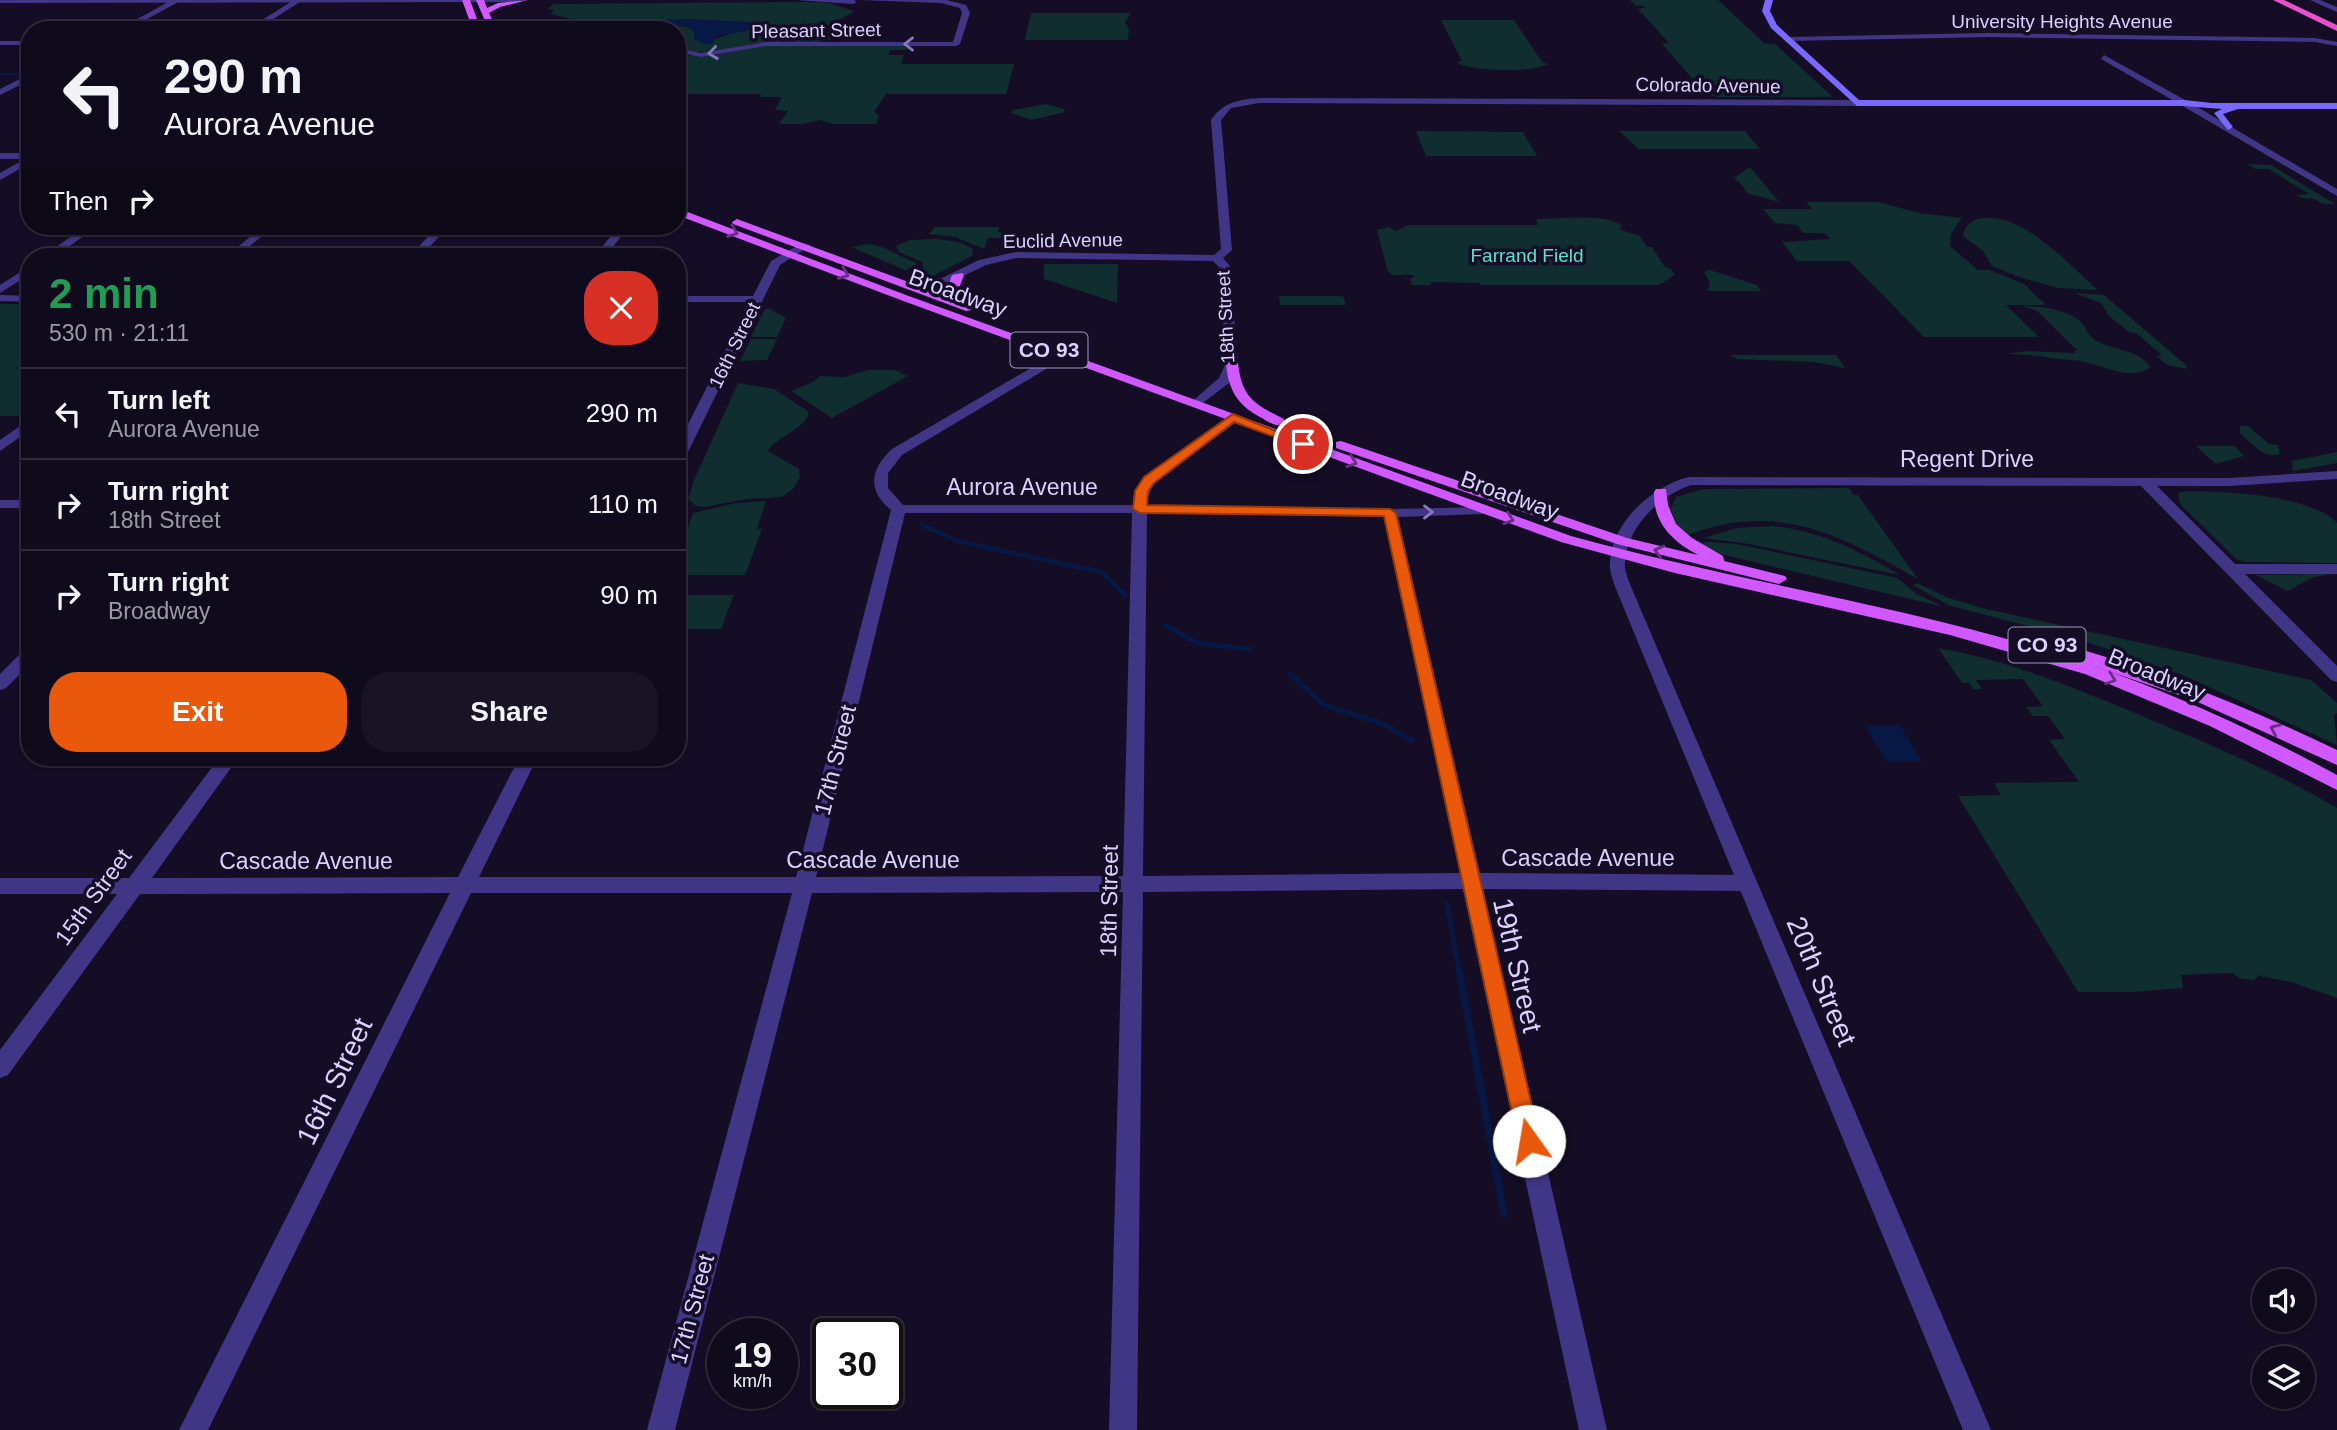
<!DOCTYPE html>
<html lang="en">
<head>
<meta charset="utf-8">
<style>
  :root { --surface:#0f0a1c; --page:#181325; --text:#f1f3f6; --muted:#9b9aa3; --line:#2f2b3b; --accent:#ea580c }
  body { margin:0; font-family:Helvetica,sans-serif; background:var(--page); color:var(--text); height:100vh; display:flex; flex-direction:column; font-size:26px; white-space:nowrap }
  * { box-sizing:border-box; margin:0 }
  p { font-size:23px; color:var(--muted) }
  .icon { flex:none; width:38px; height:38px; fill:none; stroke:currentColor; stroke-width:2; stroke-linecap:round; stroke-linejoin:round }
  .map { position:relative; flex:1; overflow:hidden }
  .drawer { position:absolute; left:21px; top:248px; width:665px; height:518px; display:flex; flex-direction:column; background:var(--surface); border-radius:28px; box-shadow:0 2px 5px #0004,0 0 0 2px var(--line) }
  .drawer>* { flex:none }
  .hud { position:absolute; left:21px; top:21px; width:665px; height:214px; border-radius:28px; box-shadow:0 2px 5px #0004,0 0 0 2px var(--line); background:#0f0a1c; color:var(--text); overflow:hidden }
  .fabs { position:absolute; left:2252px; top:1269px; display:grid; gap:14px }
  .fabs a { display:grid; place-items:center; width:63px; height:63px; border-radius:50%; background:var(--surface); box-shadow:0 2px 5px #0004,0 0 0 2px var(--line); font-size:35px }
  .speed { position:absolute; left:707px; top:1318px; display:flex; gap:14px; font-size:35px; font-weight:700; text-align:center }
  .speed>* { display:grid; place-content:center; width:91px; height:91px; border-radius:50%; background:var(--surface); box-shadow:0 2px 5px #0004,0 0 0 2px var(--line); line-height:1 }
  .speed small { font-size:18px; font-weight:400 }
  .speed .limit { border:4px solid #111; border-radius:10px; background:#fff; color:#111 }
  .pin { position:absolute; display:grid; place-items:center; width:60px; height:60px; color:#fff; margin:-30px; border:4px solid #fff; border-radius:50%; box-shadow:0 2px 7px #0007 }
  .me { position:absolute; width:77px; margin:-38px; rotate:347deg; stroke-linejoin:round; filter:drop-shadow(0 0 5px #0008) }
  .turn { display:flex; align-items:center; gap:24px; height:147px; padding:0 28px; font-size:32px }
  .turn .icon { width:91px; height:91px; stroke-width:2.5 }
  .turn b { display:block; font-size:49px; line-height:60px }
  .then { display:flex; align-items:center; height:66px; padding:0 28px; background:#0003; gap:14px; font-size:26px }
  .round { display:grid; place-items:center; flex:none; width:74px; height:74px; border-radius:28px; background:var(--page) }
  .summary { display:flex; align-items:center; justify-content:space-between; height:119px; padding:0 28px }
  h1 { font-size:42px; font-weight:700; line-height:52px; color:#1e9e55 }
  .primary-button { display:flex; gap:14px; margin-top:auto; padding:14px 28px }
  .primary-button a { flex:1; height:80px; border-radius:28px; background:var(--accent); color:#fff; font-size:28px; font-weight:700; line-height:80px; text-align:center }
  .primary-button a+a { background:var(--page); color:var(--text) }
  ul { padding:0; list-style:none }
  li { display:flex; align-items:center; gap:21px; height:91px; padding:0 28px; border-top:2px solid var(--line) }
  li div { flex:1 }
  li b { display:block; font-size:26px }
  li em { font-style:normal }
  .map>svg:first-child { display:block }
  .green { fill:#102d2f; fill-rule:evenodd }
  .water { fill:#071844 }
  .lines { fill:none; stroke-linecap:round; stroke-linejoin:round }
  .stream-far4 { stroke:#071844; stroke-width:2.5 }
  .stream-far3 { stroke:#071844; stroke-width:3.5 }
  .stream-far2 { stroke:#071844; stroke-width:4.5 }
  .stream-far1 { stroke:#071844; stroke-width:5 }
  .stream { stroke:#071844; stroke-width:7 }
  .minor { fill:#413686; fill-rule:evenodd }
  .tertiary { fill:#413686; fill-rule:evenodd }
  .secondary { fill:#7a68ff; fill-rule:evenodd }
  .primary { fill:#d158ff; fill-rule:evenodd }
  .trunk { fill:#e852c8; fill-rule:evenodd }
  .oneway { stroke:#867cbc }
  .oneway2 { stroke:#692f87 }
  .route { fill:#ea580c; stroke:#983908; stroke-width:2 }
  .labels { text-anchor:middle; stroke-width:7; stroke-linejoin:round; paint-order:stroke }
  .far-street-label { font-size:19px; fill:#dbd1ff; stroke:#140d25 }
  .far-park-label { font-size:19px; fill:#57e5cf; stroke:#140d25 }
  .shield { fill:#140d25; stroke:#9f96be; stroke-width:2 }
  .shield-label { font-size:21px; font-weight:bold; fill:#dbd1ff }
  .street-label { font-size:23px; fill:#dbd1ff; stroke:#140d25 }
  .near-street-label { font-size:28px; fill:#dbd1ff; stroke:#140d25 }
</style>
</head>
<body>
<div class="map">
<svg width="2337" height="1430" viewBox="0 0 2337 1430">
  <rect width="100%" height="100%" fill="#140d25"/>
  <g class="green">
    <path d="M1630,0h88l46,43 11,1 58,53h-115l-12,-3 -44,-50 7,-1 -31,-34 9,-2 -12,-2z"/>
    <path d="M808,2l21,1 25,8c-11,9 -22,9 -30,21l20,1 1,3 -29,6 -58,1 -45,9h-19l-17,-5v-17h-139l34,-3 -8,-5 8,-3 -21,-5 3,-4 -7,-1 7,-5zM680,19l83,4h1l-52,17 -18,-1v-7l-6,-5 -28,-4z"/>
    <path d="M1031,13h100l-6,9 4,7 -1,11h-103z"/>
    <path d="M1441,20h73l28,42 6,2c-15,9 -77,8 -92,-2l6,-1z"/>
    <path d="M760,46h149l-2,4h-17l-2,5h16l-3,9h113l-8,30h-120l-12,18 5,3 -3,9h-43l-13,-4 -18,4h-23l9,-13 -13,-1 7,-13h-22l1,-3h-84v-40l34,2z"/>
    <path d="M1046,104l18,5 1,3 -33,8 -21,-7 2,-3z"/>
    <path d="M1416,131l107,1 14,24h-111z"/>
    <path d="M1619,131h126l15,18h-121z"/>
    <path d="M2247,164l24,1 64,39h-12l-8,-5 -13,-1 -6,-3 13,-1 -40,-25h-13z"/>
    <path d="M1748,168h3l28,34 -32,-9 -5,-8 -8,-7z"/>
    <path d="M1806,202h72l41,11 43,5 -11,16 -1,12 28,24h12l34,14 22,21h-40l33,32h-115l-75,-76h-52l-15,-19 48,-3 -6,-6h-21l-6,-8 -22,-2 -12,-14h49z"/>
    <path d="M1994,218c39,5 75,47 104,72l-40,-2 -42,-12 -24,-10 -9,-15 -20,-15c2,-16 17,-19 31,-18z"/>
    <path d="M1539,219c20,0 69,-6 83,7l-4,3 22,7 7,11h5l13,20 5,1 5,7 -16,10h-178l-2,-2 -48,-1v3h-19l-2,-6 5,-3c-10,-4 -18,3 -27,-4l-11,-42 11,-3 9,4 11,-6h130l-2,-5z"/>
    <path d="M935,227h64l-1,5h6l-2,6h-14l-4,11 -29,-12 -26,-3z"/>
    <path d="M936,239l23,3 14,7 -1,7 -41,21 -18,-3 10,-7 -1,-5 -23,-10 -3,-6 13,-6z"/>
    <path d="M869,244c17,2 30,13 46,18l2,3 -12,5 -54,-23z"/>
    <path d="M1044,264h74l-1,39 -73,-24z"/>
    <path d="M1710,270l47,15 4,6h-53l2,-8 -6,-11z"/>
    <path d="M2074,293l30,2 82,70 1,4 -20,-4 -11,-9 6,-1 -26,-22 -7,-1 -20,-16 -8,-13z"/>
    <path d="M1279,296h64l3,9h-66z"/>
    <path d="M0,304h30v107l-7,5h-23z"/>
    <path d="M2022,306c18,0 43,3 58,15 7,6 7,15 17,20 17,10 42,8 53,26 -21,17 -55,-7 -79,-7 -20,-1 -43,-7 -65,-6l21,-3 48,2 -1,-2h4l-41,-40z"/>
    <path d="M765,309h5l16,9 -9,19h-26z"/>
    <path d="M751,339h26l-10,21 -27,1z"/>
    <path d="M1730,355h106l9,13 -31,-6 -77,-3z"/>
    <path d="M868,370h26l14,6 -76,42 -41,-27 22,-9 7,-6 25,1z"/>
    <path d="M738,383l36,6 35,23c-4,18 -31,23 -41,39l31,18 1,8 -6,11 -12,9 -34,2 -44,8 -8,-1 -8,-7 6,-19z"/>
    <path d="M2240,426h8l21,18 9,1 2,9c-18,5 -28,-11 -40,-21z"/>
    <path d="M2196,446h39l9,10 -28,8z"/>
    <path d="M2337,452v11l-44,8 -1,-10z"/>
    <path d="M1849,488l5,7h4l60,84c-76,-43 -141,-79 -230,-44l-12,-11 -5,-15 5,-12 28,-8z"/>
    <path d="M2181,492c37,-2 131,3 156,31v40l-91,-1 -10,-3 -56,-55 -2,-10z"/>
    <path d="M766,501l-9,28h5l-17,46h-68v-39l6,-7 5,-1 5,-15 43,-10z"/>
    <path d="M1773,526c48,5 86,25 127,49l-151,-31 -45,-6 32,-10z"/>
    <path d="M1710,542l27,2 160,34 20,16 27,13 -228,-54 -18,-10z"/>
    <path d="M2332,574l-21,4 -23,13 -32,-16z"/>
    <path d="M1917,583l29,14 36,11 329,72 26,23v10l-3,2 3,30 -157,-71 -96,-33 -136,-36 -35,-20z"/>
    <path d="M677,595h57l-13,34h-44z"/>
    <path d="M1938,648c67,11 134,39 197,65 71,30 135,56 202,95v190l-46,-16 -31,-6 14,-10 -21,14 -14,-2 -7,-5 -51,2 2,13 -49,4h-56l-120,-196 43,-1 -7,-12 85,-1 -30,-42 16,-1 -17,-23h-15l-7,-9 17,-1 -20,-27 -47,1 6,9h-9l-4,-6h-7z"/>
  </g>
  <g class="water">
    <path d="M680,19h8l78,4 -20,8 -30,5 -3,7 -7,2 -12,-6v-7l-6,-5 -29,-4 6,-3z"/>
    <path d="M1865,725h35l22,37h-36z"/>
  </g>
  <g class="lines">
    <path class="stream-far4" d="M0,74h27"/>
    <path class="stream-far3" d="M536,252l3,5"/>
    <g class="stream-far2">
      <path d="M922,525l35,16 144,31 25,24"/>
      <path d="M1166,626l4,2"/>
    </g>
    <g class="stream-far1">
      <path d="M1167,626l30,17 53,6"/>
      <path d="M1290,674l34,31 57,18 32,18"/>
      <path d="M1447,904l13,72"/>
    </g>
    <path class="stream" d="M1460,975l44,239"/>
    <g class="minor">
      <path d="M172,0h10l-55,30h-10z"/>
      <path d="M294,0h9l-47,30h-10z"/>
      <path d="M2310,0h10l17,7v5z"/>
      <path d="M1988,33l327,5 22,4v4l-22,-4 -327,-5 -201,4 -4,-2 4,-2z"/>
      <rect x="0" y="41" width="30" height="4"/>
      <path d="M2104,55l83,46 1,2 -7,2 -80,-46z"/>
      <path d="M30,74v6l-30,15v-6z"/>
      <path d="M30,156v7l-30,17v-7z"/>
      <path d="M86,226h12l-44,31h-12z"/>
      <path d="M438,226h11l-29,31h-11z"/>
      <path d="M619,226h10l-24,31h-11z"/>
      <path d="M802,243l9,2 -31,20 -96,195 -7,4v-18l73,-144h-73v-6h76l18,-35z"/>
      <path d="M30,266v8l-30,19v-8z"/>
      <path d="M0,295l30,1v6l-30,-1z"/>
      <path d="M1062,350l6,4 -2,3 -164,98 -14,18v15l15,17h230v-7l11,-21 89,-63 5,1v6l-83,61 -8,16v7l243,4 97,-2 2,3 -7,4 -84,3 82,356 267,2 7,2 3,6 -3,6 -7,2 -264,-2 124,541h-28l-116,-541 -320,3 -6,538h-28l14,-538 -311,1 -137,537h-28l145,-537h-321l-263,537h-29l271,-537 -310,1 -132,181 -8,3v-28l117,-156h-117v-16h129l90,-120h19l-86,120 306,-1 61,-119h18l-58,119h317l95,-367c-24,-19 -21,-41 1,-61zM905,513h227l-9,363 -307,1zM1147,513l237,4 76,356 -317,3z"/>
      <path d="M2145,478l5,1 85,85h102v10h-92l92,92v16l-6,-2 -191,-195 -2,-3z"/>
      <rect x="0" y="500" width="30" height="8"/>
      <path d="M30,649v15l-24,24 -6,2v-16l24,-24z"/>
    </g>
    <g class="tertiary">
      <path d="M0,0h522l-4,2 -518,1z"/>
      <path d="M796,0h58l3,2 -4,2z"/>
      <path d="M860,0h86l20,5 4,8 -10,31 -4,2h-191l-64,11 -24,-5v-4l24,5 64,-11h188l9,-29 -2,-5 -19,-5z"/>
      <path d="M1270,98l587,2 4,3 -4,3 -598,-3 -28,5 -10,12 11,130 -9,8 7,8 8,97 -9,20 -33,25 -7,-4 30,-26 7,-15 -7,-96 -6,-6 -197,-3 -30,7 -37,18 -34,7 -6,-3 33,-9 37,-18 37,-8 198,3 7,-6 -10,-129c14,-21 36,-22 59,-22z"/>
      <path d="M2181,101h6l150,88v7l-156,-91z"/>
      <rect x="0" y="153" width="30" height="6"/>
      <path d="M263,226h11l-37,31h-11z"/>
      <path d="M30,419v11l-30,21v-11z"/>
      <path d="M2337,471v8l-108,7 -538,-1c-32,11 -64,42 -66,77 -1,9 4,19 7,27l359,841h-28l-347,-841c-3,-9 -7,-18 -6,-27 2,-40 42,-76 79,-85l540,1z"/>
    </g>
    <path class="secondary" d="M1765,0h8l-3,11 7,14 82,75h325l28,3h125v6h-99l-15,5 10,13 -5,3 -14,-17 8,-4 -38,-3h-327l-86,-78 -9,-17z"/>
    <g class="primary">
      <path d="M462,0h8l11,30h-8z"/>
      <path d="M476,0h8l3,8 11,-5 30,-3 -28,7 -11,6 8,17h-8z"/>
      <path d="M677,208l229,87 665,241c160,44 326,68 484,117 98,31 192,73 282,122v15l-127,-64 -125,-52 -135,-39 -275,-62 -114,-31 -663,-243 -221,-84z"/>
      <path d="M737,219l215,79 -6,-6 6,-17 10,-2 2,2 -6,16 18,18 -10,2 -233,-87 -1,-2z"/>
      <path d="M1232,359l6,4c4,35 16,41 46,56v6c-9,1 -14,-2 -22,-7 -24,-12 -34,-28 -36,-55z"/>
      <path d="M1341,441l286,97 71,17c-26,-14 -45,-32 -44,-63l2,-3h10l2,16 8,19 16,14 31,18 1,5 61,15 2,3 -8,5 -162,-40 -281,-96v-6z"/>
      <path d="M2051,641c99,26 194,65 286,109v15l-146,-66 -146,-49 -2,-4 2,-4z"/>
    </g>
    <path class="trunk" d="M2273,0h11l53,25v6z"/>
  </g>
  <defs><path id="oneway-chevron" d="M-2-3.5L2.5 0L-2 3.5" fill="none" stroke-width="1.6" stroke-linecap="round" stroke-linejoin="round" transform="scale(1.75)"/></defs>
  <g class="oneway">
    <use href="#oneway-chevron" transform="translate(909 44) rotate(180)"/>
    <use href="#oneway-chevron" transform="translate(713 53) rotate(172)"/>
    <use href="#oneway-chevron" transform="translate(1428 512)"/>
  </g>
  <g class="oneway2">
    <use href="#oneway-chevron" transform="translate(733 232) rotate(21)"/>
    <use href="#oneway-chevron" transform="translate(844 274) rotate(22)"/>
    <use href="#oneway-chevron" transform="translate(1352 462) rotate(20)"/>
    <use href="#oneway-chevron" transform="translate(1509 519) rotate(19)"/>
    <use href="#oneway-chevron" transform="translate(1659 551) rotate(-165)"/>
    <use href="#oneway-chevron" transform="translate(2111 679) rotate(20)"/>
    <use href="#oneway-chevron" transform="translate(2275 729) rotate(-156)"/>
  </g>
  <path class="route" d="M1233,414l76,30 -1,2h-9l-65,-24 -80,61 -6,8 -1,14 243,4 6,4 144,628 -4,7 -7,3 -8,-3 -3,-7 -134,-625 -244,-3 -7,-4 2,-18 9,-14z"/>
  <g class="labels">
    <g class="far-street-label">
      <text x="2062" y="28">University Heights Avenue</text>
      <text transform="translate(816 30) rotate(-1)" y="7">Pleasant Street</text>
      <text transform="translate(1708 85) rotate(1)" y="7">Colorado Avenue</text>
      <text transform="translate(1063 240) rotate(-1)" y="7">Euclid Avenue</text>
      <text transform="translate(1225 317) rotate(-93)" y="7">18th Street</text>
      <text transform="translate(734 345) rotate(-64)" y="7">16th Street</text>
    </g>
    <g class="far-park-label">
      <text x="1527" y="262">Farrand Field</text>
    </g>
    <g class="shield">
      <rect x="1010.5" y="332.5" width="77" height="35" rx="5"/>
      <rect x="2008.5" y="627.5" width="77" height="35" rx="5"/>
    </g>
    <g class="shield-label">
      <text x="1049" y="357">CO 93</text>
      <text x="2047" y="652">CO 93</text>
    </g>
    <g class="street-label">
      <text transform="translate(958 293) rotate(20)" y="8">Broadway</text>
      <text x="1967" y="467">Regent Drive</text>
      <text x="1022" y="495">Aurora Avenue</text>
      <text transform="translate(1510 495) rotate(20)" y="8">Broadway</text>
      <text transform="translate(2157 674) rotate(22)" y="8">Broadway</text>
      <text transform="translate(835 760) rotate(-76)" y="8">17th Street</text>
      <text x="1588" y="866">Cascade Avenue</text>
      <text x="873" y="868">Cascade Avenue</text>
      <text x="306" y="869">Cascade Avenue</text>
      <text transform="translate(93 897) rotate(-54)" y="8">15th Street</text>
      <text transform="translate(1109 901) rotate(-89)" y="8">18th Street</text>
      <text transform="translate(692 1309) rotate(-75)" y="8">17th Street</text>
    </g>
    <g class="near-street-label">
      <text transform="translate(1518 965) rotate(77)" y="10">19th Street</text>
      <text transform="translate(1822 981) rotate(67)" y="10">20th Street</text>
      <text transform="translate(334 1081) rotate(-64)" y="10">16th Street</text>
    </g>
  </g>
</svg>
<div class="fabs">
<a><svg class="icon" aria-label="sound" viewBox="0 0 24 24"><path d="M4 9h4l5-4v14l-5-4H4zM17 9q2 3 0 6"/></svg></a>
<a><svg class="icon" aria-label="layers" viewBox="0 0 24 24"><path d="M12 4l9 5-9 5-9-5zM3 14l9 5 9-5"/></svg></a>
</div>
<div class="speed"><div>19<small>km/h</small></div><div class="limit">30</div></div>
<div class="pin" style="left:1303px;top:444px;background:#d93025"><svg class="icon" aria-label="arrive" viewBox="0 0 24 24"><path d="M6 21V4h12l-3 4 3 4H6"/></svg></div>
<svg class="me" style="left:1529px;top:1141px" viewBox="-20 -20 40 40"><circle r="19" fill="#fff"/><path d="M0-13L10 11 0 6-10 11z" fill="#ea580c"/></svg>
<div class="hud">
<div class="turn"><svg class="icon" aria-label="left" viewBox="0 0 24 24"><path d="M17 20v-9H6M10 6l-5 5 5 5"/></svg><div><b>290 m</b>Aurora Avenue</div></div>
<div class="then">Then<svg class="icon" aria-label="right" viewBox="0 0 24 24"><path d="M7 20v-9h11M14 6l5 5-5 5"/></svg></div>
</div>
<section class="drawer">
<div class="summary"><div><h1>2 min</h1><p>530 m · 21:11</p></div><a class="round" style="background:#d93025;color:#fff"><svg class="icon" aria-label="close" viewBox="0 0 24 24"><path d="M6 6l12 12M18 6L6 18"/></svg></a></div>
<ul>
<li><svg class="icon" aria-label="left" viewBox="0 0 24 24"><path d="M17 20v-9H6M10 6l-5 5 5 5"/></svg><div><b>Turn left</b><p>Aurora Avenue</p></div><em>290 m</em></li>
<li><svg class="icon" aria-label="right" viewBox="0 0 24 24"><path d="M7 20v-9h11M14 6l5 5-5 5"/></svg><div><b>Turn right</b><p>18th Street</p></div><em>110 m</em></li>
<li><svg class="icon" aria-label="right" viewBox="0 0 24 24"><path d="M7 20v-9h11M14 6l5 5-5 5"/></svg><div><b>Turn right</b><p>Broadway</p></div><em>90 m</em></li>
</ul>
<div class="primary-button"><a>Exit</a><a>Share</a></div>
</section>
</div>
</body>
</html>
